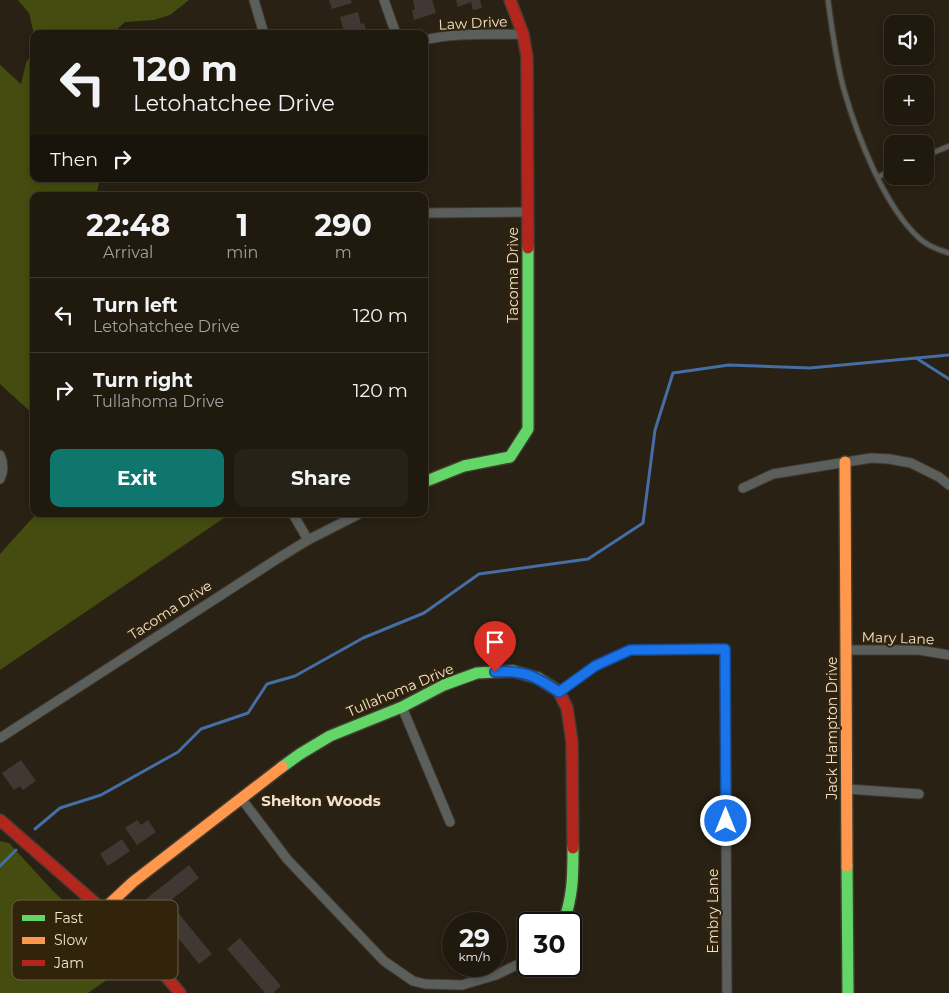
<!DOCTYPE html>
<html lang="en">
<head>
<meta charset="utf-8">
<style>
  :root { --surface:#1f190e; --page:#272217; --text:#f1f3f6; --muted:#a1a09e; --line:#3c382e; --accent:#0f766e }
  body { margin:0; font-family:Montserrat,sans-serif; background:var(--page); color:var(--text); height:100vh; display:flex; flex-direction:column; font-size:19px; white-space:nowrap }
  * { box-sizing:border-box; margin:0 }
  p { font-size:16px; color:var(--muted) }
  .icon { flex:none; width:28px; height:28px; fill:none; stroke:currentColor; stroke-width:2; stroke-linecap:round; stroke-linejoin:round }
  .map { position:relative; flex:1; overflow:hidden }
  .sheet { position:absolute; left:30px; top:192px; width:398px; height:325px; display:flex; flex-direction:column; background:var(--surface); border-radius:10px; box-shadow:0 2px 8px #0003,0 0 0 1px var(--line) }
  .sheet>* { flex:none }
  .hud { position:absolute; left:30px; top:30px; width:398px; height:152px; border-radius:10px; box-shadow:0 2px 8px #0003,0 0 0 1px var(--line); background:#1f190e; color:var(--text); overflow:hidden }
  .buttons { position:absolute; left:884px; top:15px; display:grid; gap:10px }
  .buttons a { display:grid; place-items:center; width:50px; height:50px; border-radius:10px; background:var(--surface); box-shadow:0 2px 8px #0003,0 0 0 1px var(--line); font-size:25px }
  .speed { position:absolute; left:442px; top:912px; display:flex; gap:10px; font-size:25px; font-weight:700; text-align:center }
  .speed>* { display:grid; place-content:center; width:65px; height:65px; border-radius:50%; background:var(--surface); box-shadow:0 2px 8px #0003,0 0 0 1px var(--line); line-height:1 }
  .speed small { font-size:12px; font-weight:400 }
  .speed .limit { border:2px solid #111; border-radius:8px; background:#fff; color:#111 }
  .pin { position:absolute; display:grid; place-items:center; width:42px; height:42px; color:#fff; margin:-51px -21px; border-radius:50% 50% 50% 0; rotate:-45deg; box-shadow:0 0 5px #0007 }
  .pin .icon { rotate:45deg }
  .me { position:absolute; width:55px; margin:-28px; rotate:0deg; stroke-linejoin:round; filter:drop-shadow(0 0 4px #0008) }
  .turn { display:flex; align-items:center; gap:18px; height:105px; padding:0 20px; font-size:22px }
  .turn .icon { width:65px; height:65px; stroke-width:2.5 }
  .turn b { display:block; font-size:35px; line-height:42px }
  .then { display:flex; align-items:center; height:48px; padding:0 20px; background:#0003; gap:10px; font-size:19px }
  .eta { display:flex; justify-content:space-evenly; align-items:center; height:85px; text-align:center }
  .eta b { font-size:30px; font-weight:700; line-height:35px }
  .primary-button { display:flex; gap:10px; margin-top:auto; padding:10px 20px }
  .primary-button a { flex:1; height:58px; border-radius:10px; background:var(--accent); color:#fff; font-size:20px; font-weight:700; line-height:58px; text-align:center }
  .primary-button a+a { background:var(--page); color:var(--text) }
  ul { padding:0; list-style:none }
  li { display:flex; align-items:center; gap:15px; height:75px; padding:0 20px; border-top:1px solid var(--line) }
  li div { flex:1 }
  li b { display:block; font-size:19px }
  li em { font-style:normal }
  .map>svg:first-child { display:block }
  .forest { fill:#444c10 }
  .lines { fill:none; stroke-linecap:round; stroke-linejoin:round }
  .stream { stroke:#456da6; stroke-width:3 }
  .building { fill:#413834 }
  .lane-casing { stroke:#433b30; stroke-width:7 }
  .street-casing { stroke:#433b30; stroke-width:11 }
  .fast-casing { stroke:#433b30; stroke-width:14 }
  .slow-casing { stroke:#433b30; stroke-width:14 }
  .jam-casing { stroke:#433b30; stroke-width:14 }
  .lane { stroke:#5b5f5c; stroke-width:4.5 }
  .street { stroke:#5b5f5c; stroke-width:9 }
  .fast { stroke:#63d668; stroke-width:11 }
  .slow { stroke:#ff974d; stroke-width:11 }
  .jam { stroke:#b3261e; stroke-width:11 }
  .route-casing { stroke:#114b97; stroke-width:12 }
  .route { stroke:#1a73e8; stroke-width:9 }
  .labels { text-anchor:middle; stroke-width:4; stroke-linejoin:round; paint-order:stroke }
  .street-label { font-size:14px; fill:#eee4d5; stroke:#32240a }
  .neighbourhood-label { font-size:15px; font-weight:bold; fill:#eee4d5; stroke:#32240a }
  .key { fill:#32240a; stroke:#6a5e47; stroke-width:1 }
  .key-label { font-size:14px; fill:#eee4d5 }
</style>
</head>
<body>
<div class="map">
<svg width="949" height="993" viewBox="0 0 949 993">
  <rect width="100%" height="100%" fill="#292113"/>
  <g class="forest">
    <path d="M18,0h171l-19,15 -16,5 -29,2 -13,12h-78l-5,-21z"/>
    <path d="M34,50v129h66l-4,17h-62v219l-34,-31v-319l21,19 5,-21z"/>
    <path d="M36,514h185l3,4 -224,152v-116z"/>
    <path d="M0,841l9,2 45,49 77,71 -43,30h-88z"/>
  </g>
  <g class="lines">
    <g class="stream">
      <path d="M916,358l33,21"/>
      <path d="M35,829l25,-21 41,-13 77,-43 23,-23 47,-16 19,-29 28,-8 68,-38 61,-25 55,-39 109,-15 55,-36 12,-93 18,-57 56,-8 81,3 139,-13"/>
      <path d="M0,866l16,-16"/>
    </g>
  </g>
  <g class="building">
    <path d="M329,0h22l1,3 -20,6z"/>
    <path d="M413,0h19l4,13 -22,7 -2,-10 3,-1z"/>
    <path d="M456,0h24l2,8 -9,2 -2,-8 -13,5z"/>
    <path d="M358,12l3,12 3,-1 3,10 -27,1 4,-2 -4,-15z"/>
    <path d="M21,760l15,21 -13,9 -3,-4 -6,4 -12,-17z"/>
    <path d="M137,820l4,5 7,-5 8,12 -19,13 -12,-17z"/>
    <path d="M122,839l8,12 -22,15 -8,-12z"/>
    <path d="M189,865l10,13 -48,38 -10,-13z"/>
    <path d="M174,908l38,46 -13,10 -37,-46z"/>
    <path d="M240,938l41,48 -8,7h-8l-38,-44z"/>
  </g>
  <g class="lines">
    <g class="lane-casing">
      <g id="lane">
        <path d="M828,0c4,30 8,61 16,90 13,45 40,116 75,148 7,7 20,12 30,15"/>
        <path d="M925,156l24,-10"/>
        <path d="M878,177l14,-7"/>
      </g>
    </g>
    <g class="street-casing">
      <g id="street">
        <path d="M254,0l10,34"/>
        <path d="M384,0l12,34"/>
        <path d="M424,40c32,-8 66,-5 99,-6"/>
        <path d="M424,213l104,-1"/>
        <path d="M0,455c4,9 4,16 0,24"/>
        <path d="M743,488l30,-14 98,-16 18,1 22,4 28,14 10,8"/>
        <path d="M293,514l15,26"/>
        <path d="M846,650h73l30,5"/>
        <path d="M559,692l36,-26 35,-16 95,-1 2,344"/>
        <path d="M402,707l48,115"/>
        <path d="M0,738l277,-179 31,-19 51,-26"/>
        <path d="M847,789l72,5"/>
        <path d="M241,798l46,61 97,102 29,20 12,3 37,1 34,-10 33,-16"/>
      </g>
    </g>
    <g class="fast-casing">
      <g id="fast">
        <path d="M424,482l40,-16 46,-9 18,-28v-181"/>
        <path d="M282,767l18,-13 30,-18 72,-29 42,-22 33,-12 36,-2 25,7 17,11"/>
        <path d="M847,866l1,127"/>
        <path d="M563,924c10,-28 10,-48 10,-76"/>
      </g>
    </g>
    <g class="slow-casing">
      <g id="slow">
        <path d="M845,462l2,404"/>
        <path d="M103,910l30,-28 149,-115"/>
      </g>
    </g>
    <g class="jam-casing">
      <g id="jam">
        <path d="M510,0l13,34 4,23 1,191"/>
        <path d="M555,689l4,3 8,16 5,34 1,106"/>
        <path d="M0,820l103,90 51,52 26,31"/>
      </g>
    </g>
    <use href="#lane" class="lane"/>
    <use href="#street" class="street"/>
    <use href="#fast" class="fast"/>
    <use href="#slow" class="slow"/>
    <use href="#jam" class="jam"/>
  </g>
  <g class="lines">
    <g class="route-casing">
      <path id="route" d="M495,672c30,-2 40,4 64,20l36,-26 35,-16 95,-1 1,172"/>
    </g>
    <use href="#route" class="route"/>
  </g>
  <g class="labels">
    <g class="street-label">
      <text transform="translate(473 23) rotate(-3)" y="5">Law Drive</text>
      <text transform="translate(513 275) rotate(-90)" y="5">Tacoma Drive</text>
      <text transform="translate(170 610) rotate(-33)" y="5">Tacoma Drive</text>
      <text transform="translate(898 638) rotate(2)" y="5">Mary Lane</text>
      <text transform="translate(400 690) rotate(-23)" y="5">Tullahoma Drive</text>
      <text transform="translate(832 728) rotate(-90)" y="5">Jack Hampton Drive</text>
      <text transform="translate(713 911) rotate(-90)" y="5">Embry Lane</text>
    </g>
    <g class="neighbourhood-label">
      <text x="321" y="806">Shelton Woods</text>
    </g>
  </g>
  <rect x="12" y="900" width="166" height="80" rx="8" class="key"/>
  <rect x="22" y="915" width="23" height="6" fill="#63d668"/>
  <rect x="22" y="937" width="23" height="7" fill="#ff974d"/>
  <rect x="22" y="960" width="23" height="6" fill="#b3261e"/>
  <g class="key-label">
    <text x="54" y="923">Fast</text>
    <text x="54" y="945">Slow</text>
    <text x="54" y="968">Jam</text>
  </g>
</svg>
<div class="buttons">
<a><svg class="icon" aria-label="sound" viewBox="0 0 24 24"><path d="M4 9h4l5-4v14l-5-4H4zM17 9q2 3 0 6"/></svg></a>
<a>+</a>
<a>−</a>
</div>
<div class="speed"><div>29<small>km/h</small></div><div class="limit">30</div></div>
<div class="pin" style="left:495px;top:672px;background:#d93025"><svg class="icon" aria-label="arrive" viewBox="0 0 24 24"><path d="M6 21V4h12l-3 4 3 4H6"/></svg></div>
<svg class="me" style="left:726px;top:821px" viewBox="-20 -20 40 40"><circle r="17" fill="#1a73e8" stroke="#fff" stroke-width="3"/><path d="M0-11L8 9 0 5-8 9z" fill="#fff"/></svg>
<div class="hud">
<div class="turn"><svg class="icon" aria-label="left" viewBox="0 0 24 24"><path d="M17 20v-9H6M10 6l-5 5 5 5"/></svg><div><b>120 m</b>Letohatchee Drive</div></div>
<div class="then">Then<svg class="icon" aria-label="right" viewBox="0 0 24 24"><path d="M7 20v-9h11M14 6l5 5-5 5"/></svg></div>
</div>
<section class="sheet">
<div class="eta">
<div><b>22:48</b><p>Arrival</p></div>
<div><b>1</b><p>min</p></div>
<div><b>290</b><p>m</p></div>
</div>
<ul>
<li><svg class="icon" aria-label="left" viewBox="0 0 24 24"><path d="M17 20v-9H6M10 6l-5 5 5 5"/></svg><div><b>Turn left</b><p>Letohatchee Drive</p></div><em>120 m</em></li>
<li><svg class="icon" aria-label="right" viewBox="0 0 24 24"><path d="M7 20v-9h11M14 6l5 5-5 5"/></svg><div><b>Turn right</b><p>Tullahoma Drive</p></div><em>120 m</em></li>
</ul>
<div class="primary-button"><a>Exit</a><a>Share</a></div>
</section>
</div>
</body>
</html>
